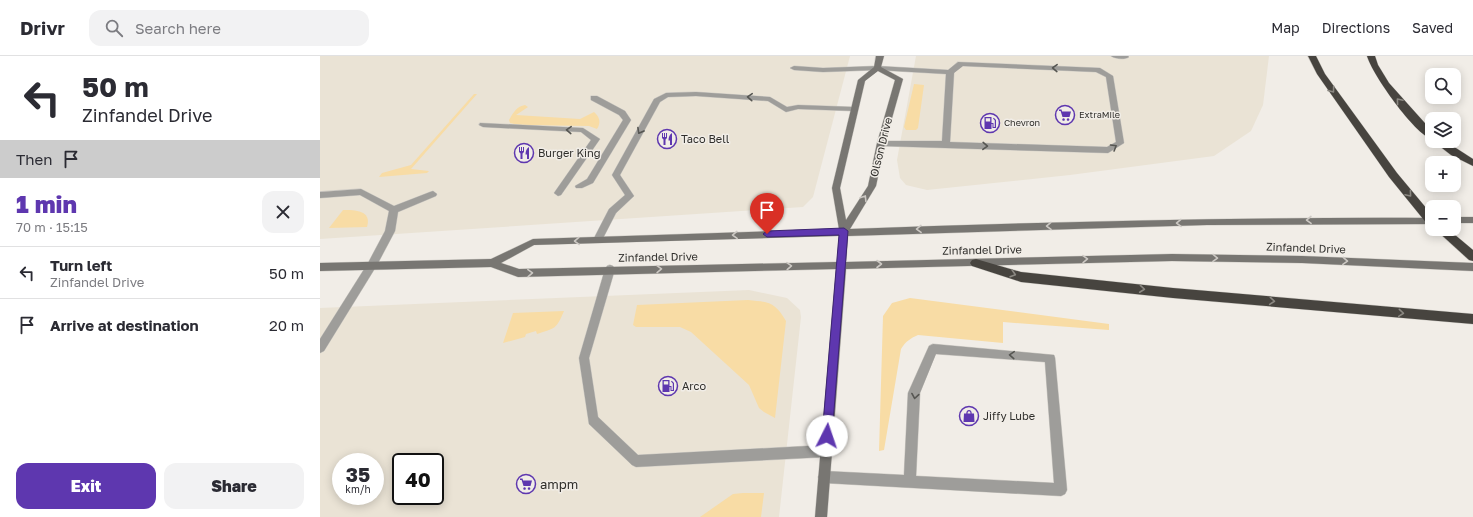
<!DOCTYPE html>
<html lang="en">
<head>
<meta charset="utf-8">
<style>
  :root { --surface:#fff; --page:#f2f2f3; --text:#2b2b33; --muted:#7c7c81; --line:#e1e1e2; --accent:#5e37af }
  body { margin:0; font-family:"Golos Text",sans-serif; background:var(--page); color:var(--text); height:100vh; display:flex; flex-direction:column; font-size:15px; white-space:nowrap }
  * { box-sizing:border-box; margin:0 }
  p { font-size:13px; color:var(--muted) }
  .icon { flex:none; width:22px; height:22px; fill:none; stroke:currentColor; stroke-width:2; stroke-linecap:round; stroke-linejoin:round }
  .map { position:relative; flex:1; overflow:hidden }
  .drawer { display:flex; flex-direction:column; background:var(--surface); width:320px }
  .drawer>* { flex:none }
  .top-card { background:#fff; color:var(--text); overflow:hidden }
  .fabs { position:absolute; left:1105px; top:12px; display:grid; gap:8px }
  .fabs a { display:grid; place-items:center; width:36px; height:36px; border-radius:8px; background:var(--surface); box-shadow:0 2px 10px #0003; font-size:20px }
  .speed { position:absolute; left:12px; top:397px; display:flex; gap:8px; font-size:20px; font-weight:700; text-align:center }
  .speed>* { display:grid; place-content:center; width:52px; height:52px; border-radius:50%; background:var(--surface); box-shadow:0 2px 10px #0003; line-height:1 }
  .speed small { font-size:10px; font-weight:400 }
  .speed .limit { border:2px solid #111; border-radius:6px; background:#fff; color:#111 }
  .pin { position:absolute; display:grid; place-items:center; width:34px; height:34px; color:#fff; margin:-41px -17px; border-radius:50% 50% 50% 0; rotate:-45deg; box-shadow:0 0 4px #0007 }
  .pin .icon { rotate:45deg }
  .me { position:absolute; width:44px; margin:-22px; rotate:4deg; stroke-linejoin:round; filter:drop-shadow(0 0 3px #0008) }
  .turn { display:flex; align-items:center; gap:14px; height:84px; padding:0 16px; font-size:18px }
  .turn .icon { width:52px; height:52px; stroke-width:2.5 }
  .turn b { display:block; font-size:28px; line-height:34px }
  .then { display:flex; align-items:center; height:38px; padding:0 16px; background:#0003; gap:8px; font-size:15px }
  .round { display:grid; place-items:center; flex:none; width:42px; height:42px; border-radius:12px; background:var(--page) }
  .headline { display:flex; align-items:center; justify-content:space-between; height:68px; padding:0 16px }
  h1 { font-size:24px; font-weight:800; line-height:30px; color:var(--accent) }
  .button { display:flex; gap:8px; margin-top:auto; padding:8px 16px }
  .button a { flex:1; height:46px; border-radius:12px; background:var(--accent); color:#fff; font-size:16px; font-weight:800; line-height:46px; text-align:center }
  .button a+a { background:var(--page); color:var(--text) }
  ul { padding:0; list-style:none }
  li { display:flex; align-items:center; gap:12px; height:52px; padding:0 16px; border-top:1px solid var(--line) }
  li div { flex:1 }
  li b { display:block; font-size:15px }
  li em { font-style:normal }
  header { display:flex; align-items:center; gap:24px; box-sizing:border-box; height:56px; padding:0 20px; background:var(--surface); border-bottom:1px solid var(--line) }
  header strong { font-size:19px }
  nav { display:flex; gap:22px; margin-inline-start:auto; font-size:14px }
  .search { width:280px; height:36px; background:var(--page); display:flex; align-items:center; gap:10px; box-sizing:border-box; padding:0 14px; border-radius:12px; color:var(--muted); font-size:15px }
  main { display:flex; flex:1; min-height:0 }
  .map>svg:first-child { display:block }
  .built { fill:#eae3d5; fill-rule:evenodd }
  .green { fill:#f8dca5 }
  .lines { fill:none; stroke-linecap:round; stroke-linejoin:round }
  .lane-casing { stroke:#cecbc5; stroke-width:1 }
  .secondary-casing { stroke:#cecbc5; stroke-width:1 }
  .highway-casing { stroke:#cecbc5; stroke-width:1 }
  .lane { fill:#9e9d9a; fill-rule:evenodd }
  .secondary { fill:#787672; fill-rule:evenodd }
  .highway { fill:#47443f; fill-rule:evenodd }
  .oneway { stroke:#565652 }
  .oneway2 { stroke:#8b8882 }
  .oneway3 { stroke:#cdc9c4 }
  .route { fill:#5e37af; stroke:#3d2472 }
  .labels { text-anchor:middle; stroke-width:3; stroke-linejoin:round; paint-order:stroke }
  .far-poi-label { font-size:9px; fill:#302f2c; stroke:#f1ede7; text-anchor:start }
  .poi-label { font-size:11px; fill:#302f2c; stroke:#f1ede7; text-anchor:start }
  .street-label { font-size:11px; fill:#302f2c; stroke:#f1ede7 }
  .near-poi-label { font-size:13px; fill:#302f2c; stroke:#f1ede7; text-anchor:start }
</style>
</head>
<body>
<header>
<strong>Drivr</strong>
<div class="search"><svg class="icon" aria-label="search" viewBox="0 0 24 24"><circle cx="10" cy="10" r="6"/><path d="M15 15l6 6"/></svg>Search here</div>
<nav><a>Map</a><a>Directions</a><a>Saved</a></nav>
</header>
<main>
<section class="drawer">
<div class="top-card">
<div class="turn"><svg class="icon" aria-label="left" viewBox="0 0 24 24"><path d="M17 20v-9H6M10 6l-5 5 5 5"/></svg><div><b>50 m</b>Zinfandel Drive</div></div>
<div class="then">Then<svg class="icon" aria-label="arrive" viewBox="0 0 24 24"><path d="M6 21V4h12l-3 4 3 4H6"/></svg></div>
</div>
<div class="headline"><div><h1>1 min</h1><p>70 m · 15:15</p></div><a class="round"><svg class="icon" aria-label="close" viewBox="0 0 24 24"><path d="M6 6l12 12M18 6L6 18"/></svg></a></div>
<ul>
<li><svg class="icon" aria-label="left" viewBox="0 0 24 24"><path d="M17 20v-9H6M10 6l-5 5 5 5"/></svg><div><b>Turn left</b><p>Zinfandel Drive</p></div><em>50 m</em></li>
<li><svg class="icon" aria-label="arrive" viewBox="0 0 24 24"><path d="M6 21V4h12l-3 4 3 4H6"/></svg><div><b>Arrive at destination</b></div><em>20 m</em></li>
</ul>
<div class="button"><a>Exit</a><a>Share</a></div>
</section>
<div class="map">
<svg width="1153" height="461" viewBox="0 0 1153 461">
  <rect width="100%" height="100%" fill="#f1ede7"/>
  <g class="built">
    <path d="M0,0h530l-37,141 -10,10 -483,32z"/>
    <path d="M596,0h353l-6,49 -12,26 -37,25 -144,19 -143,15 -21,-5 -6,-7 -3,-18z"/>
    <path d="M429,234l38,8 13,12 1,7 -22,200h-459v-209zM21,406h34v34h-34zM81,406h34v34h-34z"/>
  </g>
  <g class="green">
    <path d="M594,28l10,1 -6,43 -2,2h-10l-2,-3z"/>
    <path d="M154,38h3l-66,75 18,2 -2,2 -48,4 3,-4 29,-8z"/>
    <path d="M205,49l3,2 -12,8 64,4 14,-7c6,5 7,11 3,17l-8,-3 -70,-1 -9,-2 -1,-3c4,-7 8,-14 16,-15z"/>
    <path d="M23,154c12,0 29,0 24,17l-38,1z"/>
    <path d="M590,242l199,26v6l-106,-8v21l-85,-8c-7,3 -12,6 -17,14l-17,101 -5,1 4,-135 9,-13z"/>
    <path d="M428,244c21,2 27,2 38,21l-11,97 -11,-6 -5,-4 -10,-23 -58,-53 -11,-5h-44l-3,-2 4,-20z"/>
    <path d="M244,255c-8,19 -9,17 -27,23l-1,-3 -10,3 -1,3 -22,6 10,-30z"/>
    <path d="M423,437h21l-3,24h-61l33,-23z"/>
  </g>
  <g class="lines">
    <g class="lane-casing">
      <g id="lane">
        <path d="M791,0h17l1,1c-4,3 -14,2 -18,-1z"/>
        <path d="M638,6l142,6 13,8 11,67 -16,10 -227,-7 -4,-3 1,-2h64l4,-67 -69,-4 -54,2 -29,-2 -4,-2 4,-2 29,2 54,-2 71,4zM643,10l133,6 10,5 10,65 -9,5 -157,-5 4,-69z"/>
        <path d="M376,36l74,5 17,10 11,-2 56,2 4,2 -4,2 -56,-2 -12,3 -18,-11 -72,-5 -28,1 -8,5 -40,73 14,21 -18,17 -15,29h-6l-2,-2 16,-31 16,-14 -13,-20 42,-76 12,-6z"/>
        <path d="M271,40h6l28,15 6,9 -38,63 -11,5h-6l-1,-2 12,-7 36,-59 -4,-5 -28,-15z"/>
        <path d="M160,67l103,5 17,11 -39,56 -3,1 -4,-3 37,-53 -10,-8 -98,-5 -4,-2z"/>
        <path d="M41,133l33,17 36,-14 3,-1 4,3 -1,2 -38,16 -3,19 -18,34 -53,86 -4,2v-14l48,-76 17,-32 4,-20 -29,-16 -40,3v-6z"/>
        <path d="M290,209l3,1 2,3 -26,89 9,59 40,38 188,-10 4,2 2,4 -2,4 -4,2 -190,10 -4,-2 -43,-41 -10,-66 26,-89 2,-3z"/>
        <path d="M613,288l121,11 1,3 12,132 -2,4 -4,2 -237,-13 -4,-2 -2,-4 2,-4 4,-2 80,4 4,-82 21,-47zM616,298l109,8 9,121 -138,-7 4,-83z"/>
      </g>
    </g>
    <g class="secondary-casing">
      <g id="secondary">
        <path d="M556,0h8l-3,11 22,12 -18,64 -9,43 -26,43c194,-7 388,-12 582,-11v6l-225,1 -359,11 -2,26 326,-8 130,2 171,7v8l-171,-8 -130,-2 -326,8 -19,248h-12l21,-248 -318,8 -27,-10 -171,4v-8l171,-4 42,-20 306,-10 -7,-41 26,-108 16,-13zM558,15l17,9 -18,63 -9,43 -22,34 -6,-32 25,-107zM519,180l-2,26 -318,7 -18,-6 33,-18z"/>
        <rect x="1134" y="161" width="19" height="6"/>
      </g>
    </g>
    <g class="highway-casing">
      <g id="highway">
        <path d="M988,0h8l9,18 72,99 35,42v11l-4,-1 -39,-48 -72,-103z"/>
        <path d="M1047,0h8l3,9 11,18 43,48v8c-17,-4 -60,-65 -65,-83z"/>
        <path d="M1113,85h12l28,18v7l-22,-11z"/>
        <path d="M1115,173h13l25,21v11l-4,-1z"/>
        <path d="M656,203l45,13 152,16 300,26v10l-300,-26 -152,-16 -49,-16 -2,-3 2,-3z"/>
      </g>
    </g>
    <use href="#lane" class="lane"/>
    <use href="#secondary" class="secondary"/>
    <use href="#highway" class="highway"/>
  </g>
  <defs><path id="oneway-chevron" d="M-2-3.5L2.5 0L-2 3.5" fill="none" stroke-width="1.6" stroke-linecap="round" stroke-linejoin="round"/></defs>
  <g class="oneway">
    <use href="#oneway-chevron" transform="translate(735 12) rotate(-178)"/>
    <use href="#oneway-chevron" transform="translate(430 41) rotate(-176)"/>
    <use href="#oneway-chevron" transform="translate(249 74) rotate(-177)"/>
    <use href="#oneway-chevron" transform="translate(320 75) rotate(119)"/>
    <use href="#oneway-chevron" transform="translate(665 90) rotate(2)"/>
    <use href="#oneway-chevron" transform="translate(794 91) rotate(-31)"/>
    <use href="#oneway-chevron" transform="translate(692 299) rotate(-176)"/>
    <use href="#oneway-chevron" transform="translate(595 340) rotate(99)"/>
  </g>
  <g class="oneway2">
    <use href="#oneway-chevron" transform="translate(1012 34) rotate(54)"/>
    <use href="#oneway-chevron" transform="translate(1079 45) rotate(-130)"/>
    <use href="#oneway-chevron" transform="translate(1089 138) rotate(50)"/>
    <use href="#oneway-chevron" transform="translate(693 218) rotate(17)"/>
    <use href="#oneway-chevron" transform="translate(822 233) rotate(6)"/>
    <use href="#oneway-chevron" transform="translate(952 245) rotate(5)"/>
    <use href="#oneway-chevron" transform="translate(1081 257) rotate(5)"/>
  </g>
  <g class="oneway3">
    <use href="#oneway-chevron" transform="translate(544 142) rotate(-58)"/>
    <use href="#oneway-chevron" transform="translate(989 164) rotate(179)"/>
    <use href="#oneway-chevron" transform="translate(859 167) rotate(179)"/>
    <use href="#oneway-chevron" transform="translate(729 170) rotate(179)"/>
    <use href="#oneway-chevron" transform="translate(599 173) rotate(179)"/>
    <use href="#oneway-chevron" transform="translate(415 179) rotate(178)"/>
    <use href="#oneway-chevron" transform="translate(257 185) rotate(179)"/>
    <use href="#oneway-chevron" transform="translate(895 202) rotate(1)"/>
    <use href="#oneway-chevron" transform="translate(765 203) rotate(-1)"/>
    <use href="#oneway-chevron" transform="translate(1025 205) rotate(3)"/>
    <use href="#oneway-chevron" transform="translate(559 208)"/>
    <use href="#oneway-chevron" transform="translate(469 210) rotate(-3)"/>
    <use href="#oneway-chevron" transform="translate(339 213) rotate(-1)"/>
    <use href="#oneway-chevron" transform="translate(210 217) rotate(-2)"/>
  </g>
  <path class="route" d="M524,172l4,3 -16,205 -1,4 -4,1 -4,-1 -1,-4 17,-201 -72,2 -4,-3 4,-3z"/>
  <defs>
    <g id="supermarket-ring" transform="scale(1)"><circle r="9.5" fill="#f1ede7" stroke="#5e37af" stroke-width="1.5"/><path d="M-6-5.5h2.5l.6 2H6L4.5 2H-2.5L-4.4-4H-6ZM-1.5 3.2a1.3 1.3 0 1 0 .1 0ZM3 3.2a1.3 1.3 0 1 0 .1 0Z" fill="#5e37af"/></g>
    <g id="fuel-ring" transform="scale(1)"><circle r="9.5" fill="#f1ede7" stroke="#5e37af" stroke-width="1.5"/><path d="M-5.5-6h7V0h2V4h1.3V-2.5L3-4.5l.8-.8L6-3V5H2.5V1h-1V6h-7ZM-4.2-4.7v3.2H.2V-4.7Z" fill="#5e37af"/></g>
    <g id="restaurant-ring" transform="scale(1)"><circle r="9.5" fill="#f1ede7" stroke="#5e37af" stroke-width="1.5"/><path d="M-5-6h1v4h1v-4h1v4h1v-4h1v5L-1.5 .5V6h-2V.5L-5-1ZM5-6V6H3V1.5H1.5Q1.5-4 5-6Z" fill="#5e37af"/></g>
    <g id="shop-ring" transform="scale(1)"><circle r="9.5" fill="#f1ede7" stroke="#5e37af" stroke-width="1.5"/><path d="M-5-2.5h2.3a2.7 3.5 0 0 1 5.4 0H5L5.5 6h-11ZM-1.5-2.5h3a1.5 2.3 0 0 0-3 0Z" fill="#5e37af"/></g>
  </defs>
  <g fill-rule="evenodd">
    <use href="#supermarket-ring" x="745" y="59"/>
    <use href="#fuel-ring" x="670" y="67"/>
    <use href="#restaurant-ring" x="347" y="83"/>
    <use href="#restaurant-ring" x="204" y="97"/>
    <use href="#fuel-ring" x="348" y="330"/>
    <use href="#shop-ring" x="649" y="360"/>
    <use href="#supermarket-ring" x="206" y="428"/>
  </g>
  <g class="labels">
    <g class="far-poi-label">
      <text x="759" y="62">ExtraMile</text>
      <text x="684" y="70">Chevron</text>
    </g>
    <g class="poi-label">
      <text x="361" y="87">Taco Bell</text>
      <text x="218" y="101">Burger King</text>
      <text x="362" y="334">Arco</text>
      <text x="663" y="364">Jiffy Lube</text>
    </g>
    <g class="street-label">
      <text transform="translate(561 91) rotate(-76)" y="4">Olson Drive</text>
      <text transform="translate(986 192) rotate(2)" y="4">Zinfandel Drive</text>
      <text transform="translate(662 194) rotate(-1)" y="4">Zinfandel Drive</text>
      <text transform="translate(338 201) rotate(-1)" y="4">Zinfandel Drive</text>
    </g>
    <g class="near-poi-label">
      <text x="220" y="433">ampm</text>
    </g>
  </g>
</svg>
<div class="fabs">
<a><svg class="icon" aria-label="search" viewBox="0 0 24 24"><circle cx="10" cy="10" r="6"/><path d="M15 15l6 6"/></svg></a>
<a><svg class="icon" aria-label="layers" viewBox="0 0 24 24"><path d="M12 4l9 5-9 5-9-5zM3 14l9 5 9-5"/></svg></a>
<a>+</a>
<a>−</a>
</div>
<div class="speed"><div>35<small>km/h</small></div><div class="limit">40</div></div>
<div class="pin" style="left:447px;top:178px;background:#d93025"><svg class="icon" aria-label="arrive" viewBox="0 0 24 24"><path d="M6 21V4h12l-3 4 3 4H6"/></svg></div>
<svg class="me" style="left:507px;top:380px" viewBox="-20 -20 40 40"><circle r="19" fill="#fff"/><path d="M0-13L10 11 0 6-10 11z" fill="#5e37af"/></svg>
</div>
</main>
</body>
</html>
